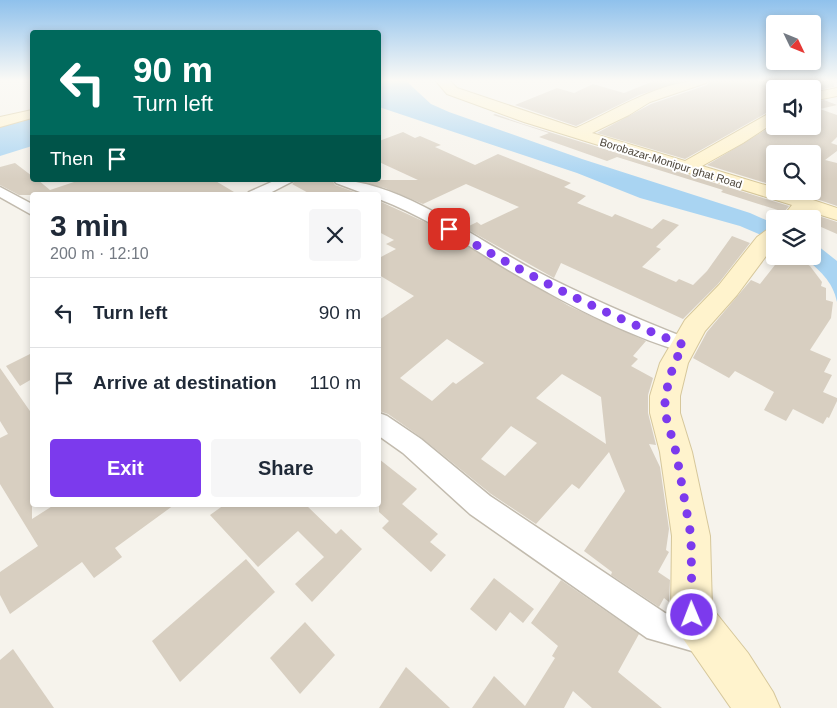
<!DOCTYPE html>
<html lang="en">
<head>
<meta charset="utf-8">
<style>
  :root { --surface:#fff; --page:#f6f6f7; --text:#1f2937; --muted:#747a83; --line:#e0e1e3; --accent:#7c3aed }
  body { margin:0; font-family:Arial,sans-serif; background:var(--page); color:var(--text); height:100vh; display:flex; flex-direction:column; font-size:19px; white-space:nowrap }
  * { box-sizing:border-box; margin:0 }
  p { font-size:16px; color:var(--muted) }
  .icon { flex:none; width:28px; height:28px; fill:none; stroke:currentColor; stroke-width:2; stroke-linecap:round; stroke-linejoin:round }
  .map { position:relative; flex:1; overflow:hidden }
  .details { position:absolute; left:30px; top:192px; width:351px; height:315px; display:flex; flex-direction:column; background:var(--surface); border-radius:5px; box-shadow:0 2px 8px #0003 }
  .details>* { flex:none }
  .hud { position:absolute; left:30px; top:30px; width:351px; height:152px; border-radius:5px; box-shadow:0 2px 8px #0003; background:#00695c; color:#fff; overflow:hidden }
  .needle { width:32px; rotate:133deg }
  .fabs { position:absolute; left:766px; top:15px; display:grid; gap:10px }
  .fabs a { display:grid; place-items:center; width:55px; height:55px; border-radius:5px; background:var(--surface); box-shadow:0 2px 8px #0003; font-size:25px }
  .pin { position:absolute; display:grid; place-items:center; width:42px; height:42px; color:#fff; margin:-21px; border-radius:10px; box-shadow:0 2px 8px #0006 }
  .me { position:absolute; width:55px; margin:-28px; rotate:359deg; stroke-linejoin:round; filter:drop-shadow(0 0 4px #0008) }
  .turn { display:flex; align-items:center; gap:18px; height:105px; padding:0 20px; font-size:22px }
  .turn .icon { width:65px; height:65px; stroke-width:2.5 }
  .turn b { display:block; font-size:35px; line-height:42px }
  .then { display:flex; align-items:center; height:48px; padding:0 20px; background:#0003; gap:10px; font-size:19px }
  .round { display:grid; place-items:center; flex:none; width:52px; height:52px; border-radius:5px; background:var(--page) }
  .overview { display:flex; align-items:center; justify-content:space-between; height:85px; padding:0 20px }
  h1 { font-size:30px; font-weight:600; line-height:38px }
  .cta { display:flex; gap:10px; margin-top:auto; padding:10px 20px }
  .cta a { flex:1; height:58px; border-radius:5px; background:var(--accent); color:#fff; font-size:20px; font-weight:600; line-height:58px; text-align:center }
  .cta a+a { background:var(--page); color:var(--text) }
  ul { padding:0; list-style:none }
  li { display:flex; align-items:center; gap:15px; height:70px; padding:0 20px; border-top:1px solid var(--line) }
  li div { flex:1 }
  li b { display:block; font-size:19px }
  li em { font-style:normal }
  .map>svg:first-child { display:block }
  .water { fill:#a9d4f2 }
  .building { fill:#d8cfc1; fill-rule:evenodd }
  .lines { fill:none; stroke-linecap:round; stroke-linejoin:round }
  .street-casing { stroke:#c2bbae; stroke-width:3 }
  .secondary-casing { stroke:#d6c79b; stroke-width:2 }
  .street { fill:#fff; fill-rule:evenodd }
  .secondary { fill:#fff3cd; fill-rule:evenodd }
  .route { stroke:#7c3aed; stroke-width:9; stroke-dasharray:0 16.2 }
  .labels { text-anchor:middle; stroke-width:4; stroke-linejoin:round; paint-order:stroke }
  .far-street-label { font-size:11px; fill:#4b4439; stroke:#fff }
</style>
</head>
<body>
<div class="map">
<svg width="837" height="708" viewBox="0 0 837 708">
  <rect width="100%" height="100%" fill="#f6f3ec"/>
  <g class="water">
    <path d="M379,80h26l26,24 18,8 133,47 168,54 25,11v17l-35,-15 -100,-28 -63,-25 -198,-66z"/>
    <path d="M32,116v30l-32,10v-32z"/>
    <path d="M813,242l24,19v41c-4,-21 -18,-32 -34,-46h9z"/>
  </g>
  <g class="building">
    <path d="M656,80h31l-48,15 -63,31 -61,-21 42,-17 17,5 19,-9 31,9z"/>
    <path d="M710,80h102l2,5 19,-5 1,7 -22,4v-2h-37v19l-90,51 -88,-26 54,-29 56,-19z"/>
    <path d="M824,100l13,5 -17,4 17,6v22l-6,6 6,2v6l-12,9 12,3v43l-44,-15h19v-37h-37v20l-9,9 -59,-18 68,-41v2h37v-23z"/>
    <path d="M495,114l28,10 266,82 -5,6 -63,-20 2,-2 -106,-33 -10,4 -68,-24 10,-4 -56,-18z"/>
    <path d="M403,132l12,6 5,-2 21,9 -6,2 40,18 23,-11 73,29 -7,4 22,9 -9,7 35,14 3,-3 37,15 11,-10 16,6 -23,22 5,2 -19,18 34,15 3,-3 14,6 14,-14 25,-35 18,7 -32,41 -35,35 -122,-56 -7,15 -89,-50 12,-6 4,3 38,-18 -53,-23 -43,20 -38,-16 -33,-8h66l-39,-18v-21z"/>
    <path d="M15,163l17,13v4h6l12,10 30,-10h134l25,15h-220l-19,-10v-18z"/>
    <path d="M297,180h35l3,5 28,10h-51l-20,-11z"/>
    <path d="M379,201l48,22 142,83 77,35 -13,15 5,3 -7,7 22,12 -5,17v18l8,32 -7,-1 11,23 9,62 -3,21 3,2 -11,20 12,8 -1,22 -5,-4 -5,9 -48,-32 1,-3 -28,-21 41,-60 -16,-39 -30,37 -7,-5 -36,40 -45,-30 -69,-56 -34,-24 -9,-3v-91l35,-24 -35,-21v-17l17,-9 -10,-5 8,-4 -15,-8zM447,339l37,24 -28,21 -3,-2 -21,19 -32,-23zM562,374l39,23 5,47 -70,-46zM511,426l26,17 -32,33 -24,-17z"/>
    <path d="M809,213l28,9v12l-25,-11v-4h-7z"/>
    <path d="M782,256h12l16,10 12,16 -1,4 5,2v12l7,2 -2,16 -21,32 21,9 -7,13 8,3 -9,17 14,6v3l-8,17 -2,-1 -4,7 -30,-15 -7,12 -22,-11 10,-18 -39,-21 -6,7 -36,-20 14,-26 44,-52 9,4z"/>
    <path d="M32,353v26l-12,7 -14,-20z"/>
    <path d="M0,368l32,46v105l22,-14h120l-59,43 7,9 -28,21 -12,-16 -72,52 -10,-19v-23l38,-26 -38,-62v-46l8,-4 -8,-13z"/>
    <path d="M379,459l38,30 -15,15 36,30 -8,8 16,13 -15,17 -49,-44 7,-7 -10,-9z"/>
    <path d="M224,505h82l30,29 5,-5 21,20 -50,53 -17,-18 29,-27 -26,-26 -40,36 -48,-52z"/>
    <path d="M246,559l29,33 -95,90 -28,-41z"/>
    <path d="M494,578l40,31 -11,14 -13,-11 -14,19 -26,-22z"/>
    <path d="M561,580l78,54 -21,38 44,36h-70l-19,-17 -9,17h-92l22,-32 31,30 30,-48 -3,-2 6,-10 -27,-23z"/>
    <path d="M305,622l30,33 -35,39 -30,-36z"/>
    <path d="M13,649l41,59h-54v-48z"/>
    <path d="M406,667l44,41h-71z"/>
  </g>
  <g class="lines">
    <g class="street-casing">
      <g id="street">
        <path d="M814,80h13l-13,3z"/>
        <path d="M276,180h19l-29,15h-19l2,-3z"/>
        <path d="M334,180c66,0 141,59 198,89 52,27 105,50 159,71l3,5 -3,5 -7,2c-60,-17 -125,-52 -179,-84 -41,-25 -81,-52 -126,-69v-4h-11l-32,-12z"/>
        <path d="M0,187l32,17v11l-32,-18z"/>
        <path d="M379,413l8,3 34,23 69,57 175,117 53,14 4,12 -4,12 -12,4 -59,-17 -177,-124 -67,-61 -24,-17z"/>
      </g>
    </g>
    <g class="secondary-casing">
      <g id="secondary">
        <path d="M435,80h14l8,8 119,40c42,-19 84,-48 132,-48l-2,3 -56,19 -21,13 -37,18 93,28 90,-51v12l-32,21 -41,23 73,22v3h11l51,17v12l-29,-9 -6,8h-21l11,-14 -268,-83 -77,-28z"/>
        <path d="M837,88v8l-25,5v-8z"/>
        <path d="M32,110v8l-32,9v-10z"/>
        <path d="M775,227v17l-38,51 -32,36 -17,32 -8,33v17l12,39 18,84 2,72 36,45 25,39 7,16h-49l-54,-78 -6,-15 1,-79 -12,-84 -10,-39v-17l10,-33 25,-43 34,-35 38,-48 11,-8z"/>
      </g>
    </g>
    <use href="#street" class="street"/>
    <use href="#secondary" class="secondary"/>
  </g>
  <linearGradient id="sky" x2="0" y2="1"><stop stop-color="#8fc1ec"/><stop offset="0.45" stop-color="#fbfaf6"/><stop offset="1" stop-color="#fbfaf6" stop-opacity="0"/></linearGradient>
  <rect width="837" height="179" fill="url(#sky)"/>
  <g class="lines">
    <path class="route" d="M449,229c75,45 153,84 235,116l-10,18 -9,33v17l11,39 15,84 1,79"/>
  </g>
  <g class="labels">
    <g class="far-street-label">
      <text transform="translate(671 163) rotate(17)" y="4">Borobazar-Monipur ghat Road</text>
    </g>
  </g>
</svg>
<div class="fabs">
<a><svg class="needle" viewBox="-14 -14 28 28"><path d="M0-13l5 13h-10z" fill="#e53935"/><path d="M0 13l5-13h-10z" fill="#747a83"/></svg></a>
<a><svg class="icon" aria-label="sound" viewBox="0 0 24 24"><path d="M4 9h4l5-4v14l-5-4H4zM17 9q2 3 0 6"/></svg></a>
<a><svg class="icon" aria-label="search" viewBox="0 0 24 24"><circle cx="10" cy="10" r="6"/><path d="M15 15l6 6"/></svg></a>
<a><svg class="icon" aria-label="layers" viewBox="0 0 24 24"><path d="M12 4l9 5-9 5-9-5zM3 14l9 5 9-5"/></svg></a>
</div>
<div class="pin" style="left:449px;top:229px;background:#d93025"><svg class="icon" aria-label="arrive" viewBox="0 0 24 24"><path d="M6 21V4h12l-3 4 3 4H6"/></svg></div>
<svg class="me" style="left:692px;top:615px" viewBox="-20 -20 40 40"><circle r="17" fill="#7c3aed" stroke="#fff" stroke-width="3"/><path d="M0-11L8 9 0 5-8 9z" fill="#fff"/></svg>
<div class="hud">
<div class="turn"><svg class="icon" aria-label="left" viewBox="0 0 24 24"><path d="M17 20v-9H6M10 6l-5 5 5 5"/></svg><div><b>90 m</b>Turn left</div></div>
<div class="then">Then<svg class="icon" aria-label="arrive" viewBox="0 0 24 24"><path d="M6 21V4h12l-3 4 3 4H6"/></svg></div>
</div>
<section class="details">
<div class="overview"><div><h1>3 min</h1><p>200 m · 12:10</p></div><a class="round"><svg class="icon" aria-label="close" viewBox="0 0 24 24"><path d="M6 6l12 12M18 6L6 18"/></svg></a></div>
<ul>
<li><svg class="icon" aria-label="left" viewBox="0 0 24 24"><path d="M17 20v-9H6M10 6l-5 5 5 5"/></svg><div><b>Turn left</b></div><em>90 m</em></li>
<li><svg class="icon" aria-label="arrive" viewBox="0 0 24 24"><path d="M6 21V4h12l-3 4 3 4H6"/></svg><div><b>Arrive at destination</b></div><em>110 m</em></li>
</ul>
<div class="cta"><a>Exit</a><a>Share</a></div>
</section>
</div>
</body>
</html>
